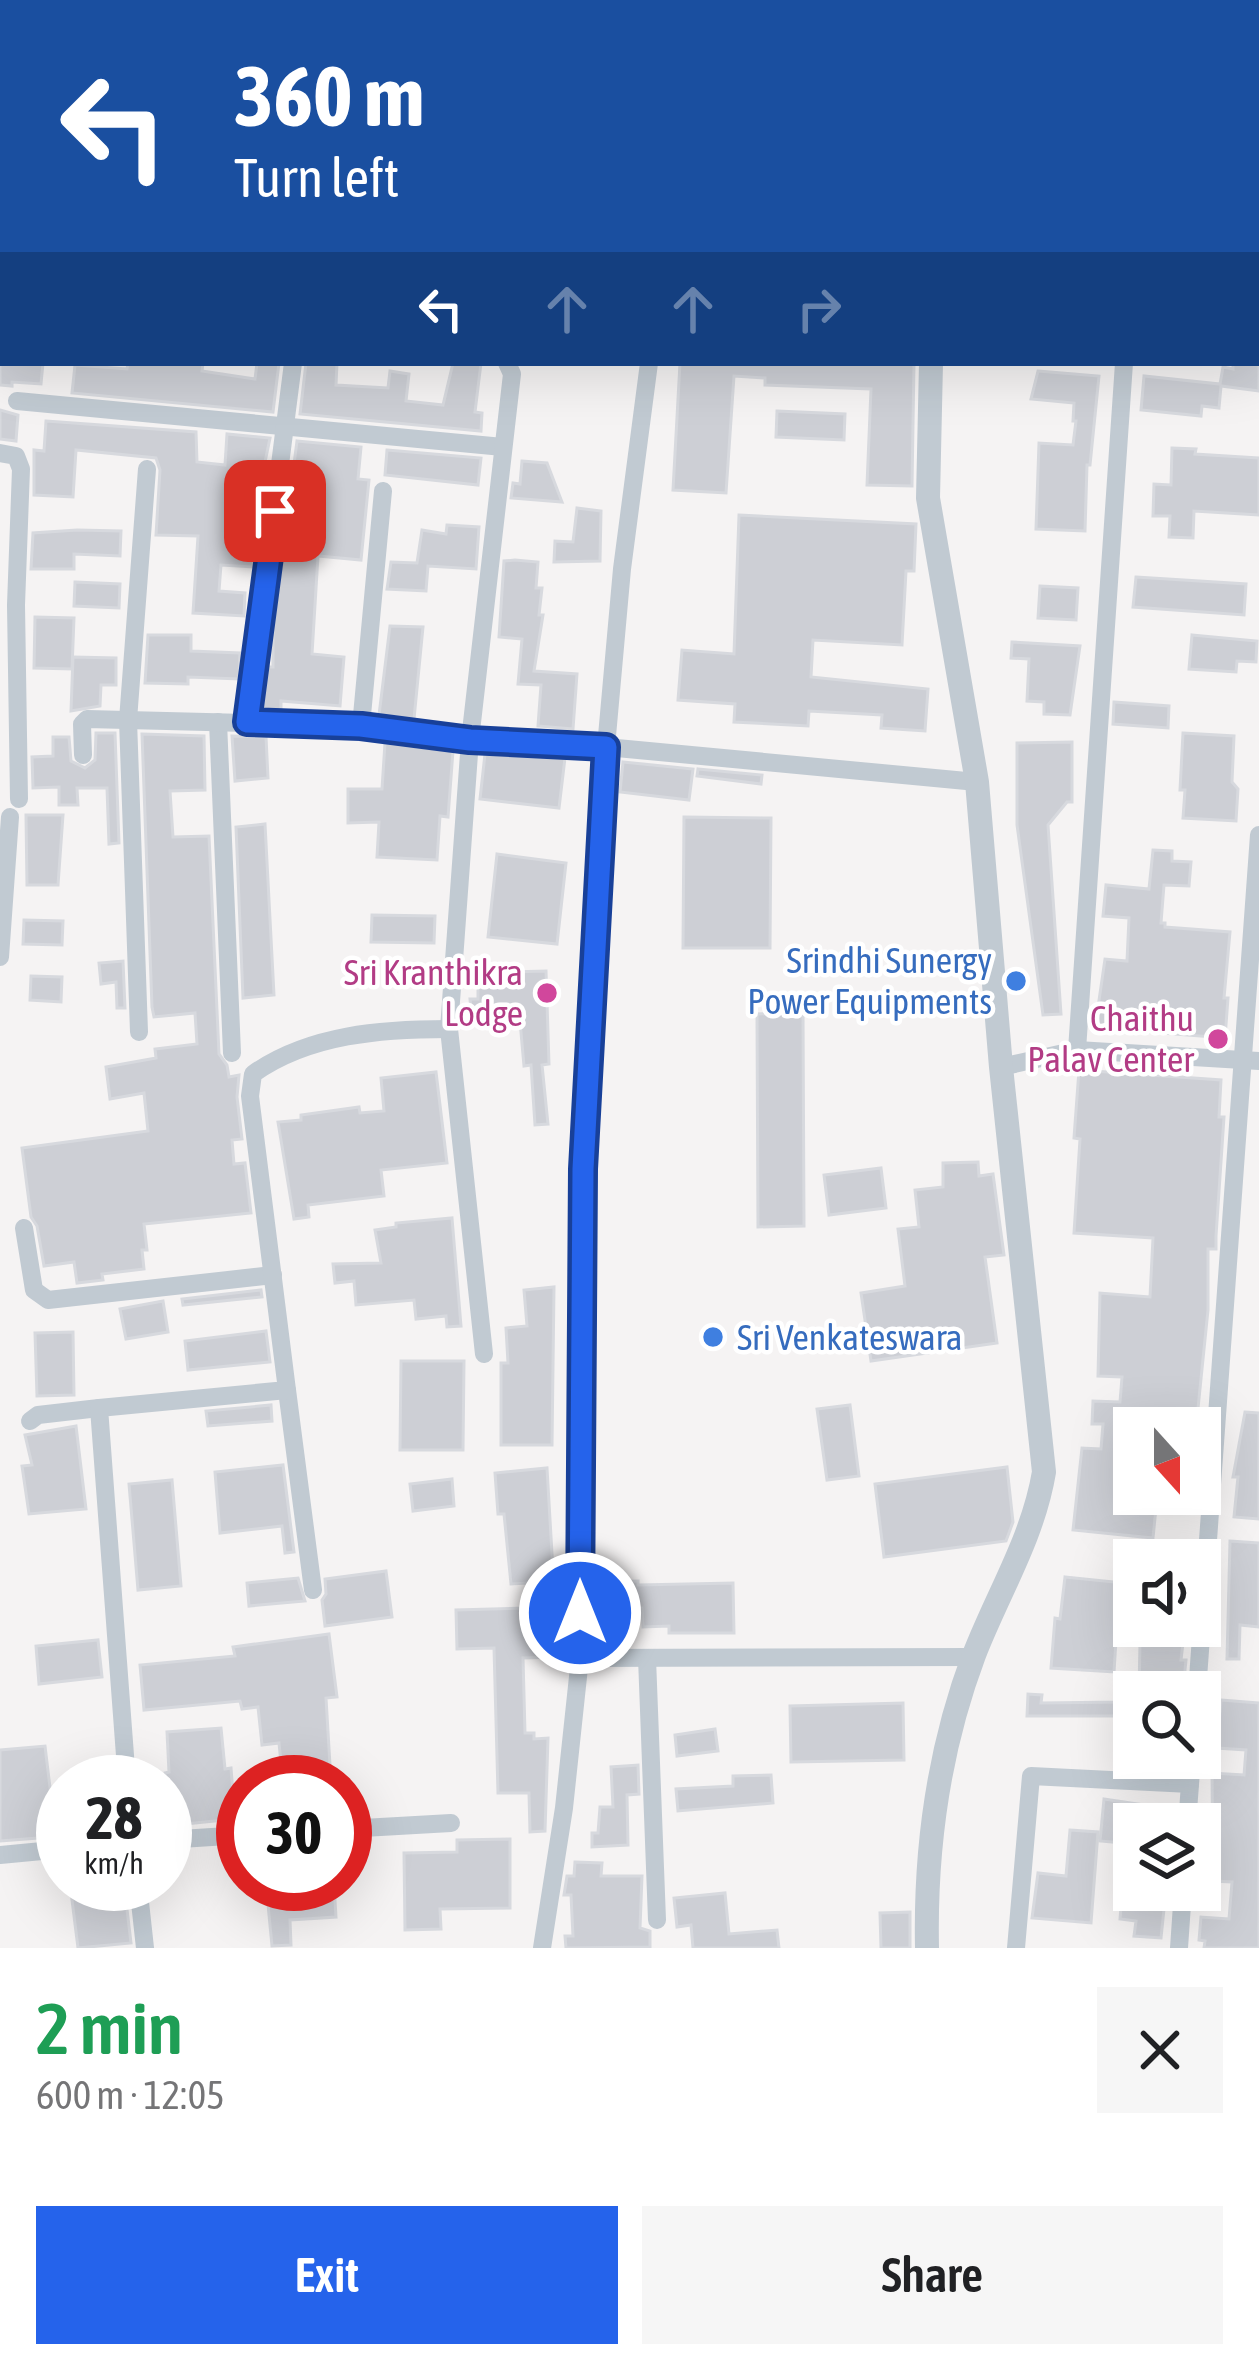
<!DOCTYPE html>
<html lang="en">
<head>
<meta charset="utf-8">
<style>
  :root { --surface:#fff; --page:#f6f6f6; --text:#202124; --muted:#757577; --accent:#2563eb }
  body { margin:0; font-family:"Asap Condensed",sans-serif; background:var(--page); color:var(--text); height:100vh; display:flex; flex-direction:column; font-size:45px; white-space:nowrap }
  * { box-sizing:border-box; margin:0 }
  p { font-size:39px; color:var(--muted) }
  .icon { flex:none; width:66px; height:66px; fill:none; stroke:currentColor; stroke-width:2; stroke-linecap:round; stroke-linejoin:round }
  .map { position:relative; height:1948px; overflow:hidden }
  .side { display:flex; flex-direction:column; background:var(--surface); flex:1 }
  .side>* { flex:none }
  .hud { position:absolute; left:0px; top:0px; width:1260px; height:366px; box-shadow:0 12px 48px #0002; background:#1a4fa0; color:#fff; overflow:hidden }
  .needle { width:78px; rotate:159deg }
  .controls { position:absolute; left:1113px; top:1407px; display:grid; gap:24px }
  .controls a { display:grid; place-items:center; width:108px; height:108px; border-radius:0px; background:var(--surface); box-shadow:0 12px 48px #0002; font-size:60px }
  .speed { position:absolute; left:36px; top:1755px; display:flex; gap:24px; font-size:60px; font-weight:700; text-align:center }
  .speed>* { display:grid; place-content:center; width:156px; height:156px; border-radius:50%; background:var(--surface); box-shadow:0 12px 48px #0002; line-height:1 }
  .speed small { font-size:30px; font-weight:400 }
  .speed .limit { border:18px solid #d22; background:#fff; color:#111 }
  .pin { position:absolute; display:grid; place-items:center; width:102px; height:102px; color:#fff; margin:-51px; border-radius:24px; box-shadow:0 6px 18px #0006 }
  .me { position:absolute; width:132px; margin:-66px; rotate:0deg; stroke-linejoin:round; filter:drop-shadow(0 0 9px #0008) }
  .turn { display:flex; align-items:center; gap:42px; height:252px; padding:0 36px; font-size:54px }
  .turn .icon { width:156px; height:156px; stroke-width:2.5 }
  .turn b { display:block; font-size:84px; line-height:102px }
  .lanes { display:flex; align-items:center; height:114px; padding:0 36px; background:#0003; justify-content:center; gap:60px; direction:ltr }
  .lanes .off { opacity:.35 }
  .round { display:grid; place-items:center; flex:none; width:126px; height:126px; border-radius:0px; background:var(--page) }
  .overview { display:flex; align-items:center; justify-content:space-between; height:204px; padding:0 36px }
  h1 { font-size:72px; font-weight:600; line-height:90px; color:#1e9e55 }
  .action { display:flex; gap:24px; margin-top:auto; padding:24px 36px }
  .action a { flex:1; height:138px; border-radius:0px; background:var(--accent); color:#fff; font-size:48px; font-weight:600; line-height:138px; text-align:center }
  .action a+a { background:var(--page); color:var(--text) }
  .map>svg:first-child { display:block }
  .building { fill:#cdcfd5; stroke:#d7d9de; stroke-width:3 }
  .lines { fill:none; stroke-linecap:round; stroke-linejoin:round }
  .minor { stroke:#c1cad2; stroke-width:18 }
  .tertiary { stroke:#c1cad2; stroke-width:24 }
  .route-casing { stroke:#184099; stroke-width:30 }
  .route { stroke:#2563eb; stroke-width:21 }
  .shop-dot { fill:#3f7fe0; stroke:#fff; stroke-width:4.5 }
  .hotel-dot { fill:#d1479c; stroke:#fff; stroke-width:4.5 }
  .labels { text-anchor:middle; stroke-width:9; stroke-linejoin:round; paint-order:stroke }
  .shop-label { font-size:36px; fill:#366cbe; stroke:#fff; text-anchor:end }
  .hotel-label { font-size:36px; fill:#b23c85; stroke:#fff; text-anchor:end }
</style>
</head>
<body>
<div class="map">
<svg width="1259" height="1948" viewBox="0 0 1259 1948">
  <rect width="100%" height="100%" fill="#f5f3f3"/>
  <g class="building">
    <path d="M0,363h43l-2,21 -29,-2v4l-12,-1z"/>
    <path d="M128,363h75l-1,8 53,8 2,-16h22l-6,49 -201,-19 3,-28 52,4z"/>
    <path d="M306,363h31l-1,22 52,3 2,-17 19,3 -3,27 37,4 10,-42h28l-6,49 7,1 -1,18 -181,-17z"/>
    <path d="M680,363h234l-2,123 -45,-1 4,-96 -106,-4v-7l-31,-2 -8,117 -53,-3z"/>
    <path d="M1233,363h26v28l-38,-5 -2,22 -17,-2 -1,10 -60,-6 3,-34 76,8 3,-17 10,2z"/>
    <path d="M1038,371l61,5 -9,89h-3l-2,66 -49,-2 3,-86 34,2 3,-24h-3l1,-18 -43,-4z"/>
    <path d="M0,410l18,5 -2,26 -16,-2z"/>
    <path d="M777,411l68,3 -1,26 -68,-3z"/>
    <path d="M46,421l150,11 1,30 28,3 2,-31 43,4 -11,53 -6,76 -32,-2 -2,26 26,2 -1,23 -51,-3 5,-77 -42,-1 4,-65 -4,-12 -80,-8 -3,47 -39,-2v-45l10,1z"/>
    <path d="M297,441l64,6 -3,32 11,1 -8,80 -43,-4 -6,98 32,3 -4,49 -59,-5v9h-19l6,-43h5v-40z"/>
    <path d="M1172,448l24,1 -1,5 64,4v57l-65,-4 -1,27 -24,-1 1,-21h-17l1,-32 17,1z"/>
    <path d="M387,450l94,8 -3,27 -93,-10z"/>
    <path d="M522,461l25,2 15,39 -51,-4 2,-15 7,1z"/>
    <path d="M577,508l24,3 -1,50 -46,1 1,-21 18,1z"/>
    <path d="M739,515l177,9 -2,47h-8l-4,74 -89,-5 -2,37 117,12 -3,42 -44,-3 1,-13 -73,-4 -1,15 -74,-4 1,-18 -57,-4 4,-50 52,4z"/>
    <path d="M447,525l32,2 -3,42 -48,-3 -2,25 -39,-2 4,-27 26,1 5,-33 24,4z"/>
    <path d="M77,530l44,1 -1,25 -46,-2v15h-43l2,-36z"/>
    <path d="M515,560l23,2 -2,26h6l-3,27h4l-9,56 43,3 -4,55 -35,-3 3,-41 -23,-1 4,-45 -23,-2 5,-76z"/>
    <path d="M1136,577l110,7 -2,31 -111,-8z"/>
    <path d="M75,582l45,2 -1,24 -45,-2z"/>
    <path d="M1040,586l38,2 -2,32 -38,-2z"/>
    <path d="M35,617l39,1 -2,51 -38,-1z"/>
    <path d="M390,626l33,1 -9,92 -35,-4z"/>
    <path d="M148,635h43v16l49,2 -1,26 -51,-2v7l-43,-1z"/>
    <path d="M1192,635l65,6 -1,21 -19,-1 -1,11 -47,-3z"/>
    <path d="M1012,642l68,4 -10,69 -26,-1v-12l-17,-1 2,-42 -18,-1z"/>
    <path d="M73,657l43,1v27h-15l-1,21 -29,5z"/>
    <path d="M1114,702l55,4 -1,22 -55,-4z"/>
    <path d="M96,733h19l4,110 -10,1 -2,-56h-30l1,17h-19v-18l-26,1 -1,-31 21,-1v-19h16l2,24 14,7 10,-8z"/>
    <path d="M1183,733l51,3 -2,46 6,7 -2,32 -53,-3 2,-28h-5z"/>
    <path d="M142,734l62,2 1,54 -35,1 3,46 36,-1 10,218 8,11 2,12 10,-2 -2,22 5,42 -10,1 2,24 11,-1 6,50 -107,11 3,26h-5l2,19 -42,5 1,6 -26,3 -3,-21 -30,4 -7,-40 -6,-9 -9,-69 126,-17 -4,-38 -34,6 -4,-32 50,-9 -1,-9 42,-5 -2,-31 -41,4 -2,-10z"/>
    <path d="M232,736l34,1 2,41 -33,3z"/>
    <path d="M1072,742v60h-5l-19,23 13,189 -18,1 -26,-190v-82z"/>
    <path d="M385,743l68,8 -5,66 -8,-1 -3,44 -60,-3 2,-35 -31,1v-34h34z"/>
    <path d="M485,754l80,4 -6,50 -79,-9z"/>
    <path d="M623,762l70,7 -4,31 -69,-8z"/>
    <path d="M698,769l64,6 -1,9 -64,-8z"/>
    <path d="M26,815h37l-5,70h-31z"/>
    <path d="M684,817l87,1 -1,130h-87z"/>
    <path d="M265,824l9,171 -31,3 -7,-171z"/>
    <path d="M1153,850l19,1v10l19,1 -2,24 -25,-1 -3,38h4v4l65,5 -6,66h4l-3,40 -130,-10 10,-69 22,2 2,-43 -26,-2 3,-31 43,4z"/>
    <path d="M497,854l69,9 -9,81 -69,-7z"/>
    <path d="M372,915l63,1 -1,27 -63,-1z"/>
    <path d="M24,920l39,1 -1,24 -39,-1z"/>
    <path d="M123,961l2,47h-8l-1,-26 -15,2 -2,-21z"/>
    <path d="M546,971l3,93 -7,1 6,59 -13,1 -4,-60 -7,1 -5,-56 -48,1 -1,-12h8v-12l28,-2v-13z"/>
    <path d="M31,976l31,1 -1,25 -31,-2z"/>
    <path d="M803,1013l1,213 -46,1 -1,-213z"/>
    <path d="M1079,1070l142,10 -2,37h5l-8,119v13h-8v61l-12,118 -62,-2v68h55l-2,18 -31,-4 -3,30 -80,-8 9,-82 19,1 2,-25h-11l1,-23 27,1 2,-25 -24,-1 2,-83 50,4 3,-59 -79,-5 6,-94 -6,-1z"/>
    <path d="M436,1072l11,91 -66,7 3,26 -76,9 1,12 -15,2 -16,-97 23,-2v-5l58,-8 1,6 24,-2 -3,-33z"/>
    <path d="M978,1162l1,14 14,-2 11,81 -19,2 12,86 -126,18 -10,-68 44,-7 -7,-57 21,-2 -4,-37 28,-3v-24z"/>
    <path d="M881,1168l5,40 -57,7 -5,-40z"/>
    <path d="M452,1218l9,108 -14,1 -1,-11 -30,3 -2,-19 -58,5 -2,-24 -19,2 -2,-19 48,-1 -6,-33 21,-3v-4z"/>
    <path d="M554,1287l-2,158h-51v-82h7l-2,-35 21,-2 -3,-36z"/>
    <path d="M261,1290l1,7 -79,8 -1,-6z"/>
    <path d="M163,1301l5,31 -42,7 -6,-30z"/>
    <path d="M266,1331l4,31 -82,8 -3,-29z"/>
    <path d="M73,1332l1,63 -37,1 -2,-63z"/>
    <path d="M401,1361h63l-1,89h-63z"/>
    <path d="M271,1405l1,16 -64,5 -2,-15z"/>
    <path d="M850,1405l9,71 -32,4 -10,-71z"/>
    <path d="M1245,1412l14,1v106l-25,-2 4,-40h-5z"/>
    <path d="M76,1426l10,83 -57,5 -7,-48 10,-1 -7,-30z"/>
    <path d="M283,1465l11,87 -9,1 -3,-27 -62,7 -5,-61z"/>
    <path d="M1007,1467l6,55 -7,19 -122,16 -9,-73z"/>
    <path d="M547,1468l11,189 -35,1 2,75h9v6l14,-1 -3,93 -15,1 -1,-39h-31l-4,-145 -37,1 -1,-39 73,-2 -1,-25 -17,1 -7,-70h-6l-3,-41z"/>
    <path d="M452,1479l2,27 -41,5 -3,-27z"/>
    <path d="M172,1480l9,106 -43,4 -9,-106z"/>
    <path d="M1230,1541l29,2v84l-19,-2 -1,34h-12z"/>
    <path d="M386,1571l6,46 -67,9 -3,-26 4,-6 -1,-15z"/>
    <path d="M1065,1577l69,7v42h51l-4,34h5l-2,20h-5v12h-40l1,-50 -24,-2 -2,32 -63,-4 4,-50 5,1z"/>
    <path d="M298,1578l7,23 -56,5 -2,-23z"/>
    <path d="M638,1581v4l95,-2 1,50h-65v-7l-26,1 -1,-19 -44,1 -1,-27z"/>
    <path d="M329,1634l8,63 -11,1 5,84h-48l-4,-39 -17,2 -4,-38 -16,2 -2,-8 -96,9 -4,-45 95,-9 -2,-9z"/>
    <path d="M98,1640l4,37 -63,7 -3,-38z"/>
    <path d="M1121,1687h13v80l-18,-1 3,-50h-92l1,-22 14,1 -1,8 79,-1z"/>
    <path d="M1221,1700l38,3v245h-55l1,-7 -6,-1 2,-23 28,2 3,-37 -19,-1 -1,-108 32,2 2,-25 -29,-2z"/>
    <path d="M903,1703l1,57 -113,2 -1,-56z"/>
    <path d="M221,1728l4,41 6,-1 4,51 -70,7v-53l4,-1 -2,-40z"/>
    <path d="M715,1729l3,22 -41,5 -2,-21z"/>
    <path d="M45,1746l6,50 12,-1v41l-63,5v-91z"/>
    <path d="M638,1765l1,29 -12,1 1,50 -36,2v-14h6l2,-26h13l-2,-40z"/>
    <path d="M771,1775l2,28 -95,8 -2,-22 57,-3v-10z"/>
    <path d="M1104,1799l67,10 -1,15h-36v20l-34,-3z"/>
    <path d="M1070,1830l28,2 -7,91 -59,-5 6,-45 28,3z"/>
    <path d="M510,1839v69l-70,1 1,20 -36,1 -1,-77 53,-1v-12z"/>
    <path d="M575,1862l27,1 -1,13h41l-2,52 10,3v16l-84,1 -1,-12h8l-2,-41h-7l3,-19h7z"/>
    <path d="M1125,1863l9,1v26h32l-5,48 -27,-2 2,-15 -16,-2z"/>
    <path d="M70,1884h54l7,59 -53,5z"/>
    <path d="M271,1884h63l2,33 -46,3 1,25 -19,1 -5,-52h5z"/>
    <path d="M725,1893l4,41 48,-4 2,18h-86l-2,-23 -14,2 -3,-29z"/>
    <path d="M910,1912v36h-29l-1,-35z"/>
  </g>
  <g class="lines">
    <g class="minor">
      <path d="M72,3v-3"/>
      <path d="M322,3v-3"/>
      <path d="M437,3v-3"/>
      <path d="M507,3l1,-3"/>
      <path d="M694,3v-3"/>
      <path d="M0,319h3"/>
      <path d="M17,401l486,46"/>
      <path d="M0,453l16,3 5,13 -5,136 3,194"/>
      <path d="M218,722l14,331"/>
      <path d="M247,722l46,-359"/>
      <path d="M361,726l22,-235"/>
      <path d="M83,755l-1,-31 5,-5 274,7 109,14 136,7 371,35"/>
      <path d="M0,957l10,-140"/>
      <path d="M139,1032l-11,-312 19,-251"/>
      <path d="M1077,1050l47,-687"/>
      <path d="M1001,1067l76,-17 182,11"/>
      <path d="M24,1228l10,62 14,10 225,-25"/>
      <path d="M484,1354l-35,-325 21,-289 42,-366 -5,-11"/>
      <path d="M287,1390l26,200"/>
      <path d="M30,1421l8,-6 61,-7"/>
      <path d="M580,1658l393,-1"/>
      <path d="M647,1658l10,262"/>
      <path d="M1197,1692l62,-857"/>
      <path d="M127,1782l-28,-374 188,-18 -37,-294 3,-22c56,-40 130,-45 196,-45"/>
      <path d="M1187,1824l5,-66"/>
      <path d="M345,1829l106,-6"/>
      <path d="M165,1840l78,-5"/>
      <path d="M0,1855l63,-6"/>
      <path d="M138,1884l7,64"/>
      <path d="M542,1948l22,-140 16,-150 3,-489 23,-422 16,-178 27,-206"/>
      <path d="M1016,1948l15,-172 159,8"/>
      <path d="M1179,1948l4,-58"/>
    </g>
    <g class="tertiary">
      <path d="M551,0l24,3"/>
      <path d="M1012,3l2,-3"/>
      <path d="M1257,75h2"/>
      <path d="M927,1948c-2,-99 12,-200 47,-293 24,-62 59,-117 70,-183l-43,-405 -24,-285 -49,-284 3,-135"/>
    </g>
  </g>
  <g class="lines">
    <g class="route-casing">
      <path id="route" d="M275,511l-28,211 114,4 109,14 136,7 -23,422 -3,444"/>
    </g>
    <use href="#route" class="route"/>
  </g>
  <g class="shop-dot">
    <circle cx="1016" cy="981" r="12"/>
    <circle cx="713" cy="1337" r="12"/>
  </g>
  <g class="hotel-dot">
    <circle cx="547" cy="993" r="12"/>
    <circle cx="1218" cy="1039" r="12"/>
  </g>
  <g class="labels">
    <g class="shop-label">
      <text x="992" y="973">Srindhi Sunergy<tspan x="992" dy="41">Power Equipments</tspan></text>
      <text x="737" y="1350" text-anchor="start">Sri Venkateswara</text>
    </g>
    <g class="hotel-label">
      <text x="523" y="985">Sri Kranthikra<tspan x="523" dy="41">Lodge</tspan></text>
      <text x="1194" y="1031">Chaithu<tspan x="1194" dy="41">Palav Center</tspan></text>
    </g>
  </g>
</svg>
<div class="controls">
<a><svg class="needle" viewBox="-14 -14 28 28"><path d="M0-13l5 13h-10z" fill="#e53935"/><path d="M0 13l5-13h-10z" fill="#757577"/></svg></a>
<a><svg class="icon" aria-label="sound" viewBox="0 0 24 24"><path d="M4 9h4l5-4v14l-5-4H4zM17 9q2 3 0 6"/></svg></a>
<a><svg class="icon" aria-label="search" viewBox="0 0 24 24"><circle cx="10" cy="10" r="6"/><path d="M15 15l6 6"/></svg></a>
<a><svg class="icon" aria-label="layers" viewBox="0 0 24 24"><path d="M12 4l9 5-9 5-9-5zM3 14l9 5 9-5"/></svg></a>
</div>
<div class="speed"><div>28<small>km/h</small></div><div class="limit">30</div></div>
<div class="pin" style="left:275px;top:511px;background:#d93025"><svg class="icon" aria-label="arrive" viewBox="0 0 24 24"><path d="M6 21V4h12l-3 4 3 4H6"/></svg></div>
<svg class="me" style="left:580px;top:1613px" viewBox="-20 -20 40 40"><circle r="17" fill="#2563eb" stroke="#fff" stroke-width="3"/><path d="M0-11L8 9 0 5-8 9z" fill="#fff"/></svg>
<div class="hud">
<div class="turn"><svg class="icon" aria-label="left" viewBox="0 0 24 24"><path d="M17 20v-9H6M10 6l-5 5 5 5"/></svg><div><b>360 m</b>Turn left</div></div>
<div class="lanes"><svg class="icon" aria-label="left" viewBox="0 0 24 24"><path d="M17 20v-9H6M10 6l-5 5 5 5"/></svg><svg class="icon off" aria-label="ahead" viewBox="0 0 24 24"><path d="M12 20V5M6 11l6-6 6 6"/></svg><svg class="icon off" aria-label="ahead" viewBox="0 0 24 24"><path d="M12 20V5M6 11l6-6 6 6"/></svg><svg class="icon off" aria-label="right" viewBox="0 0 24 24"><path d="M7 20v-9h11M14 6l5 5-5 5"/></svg></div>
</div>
</div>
<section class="side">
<div class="overview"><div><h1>2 min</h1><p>600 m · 12:05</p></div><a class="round"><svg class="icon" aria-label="close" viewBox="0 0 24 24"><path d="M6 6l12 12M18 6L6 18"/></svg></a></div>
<div class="action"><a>Exit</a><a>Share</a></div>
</section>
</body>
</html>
